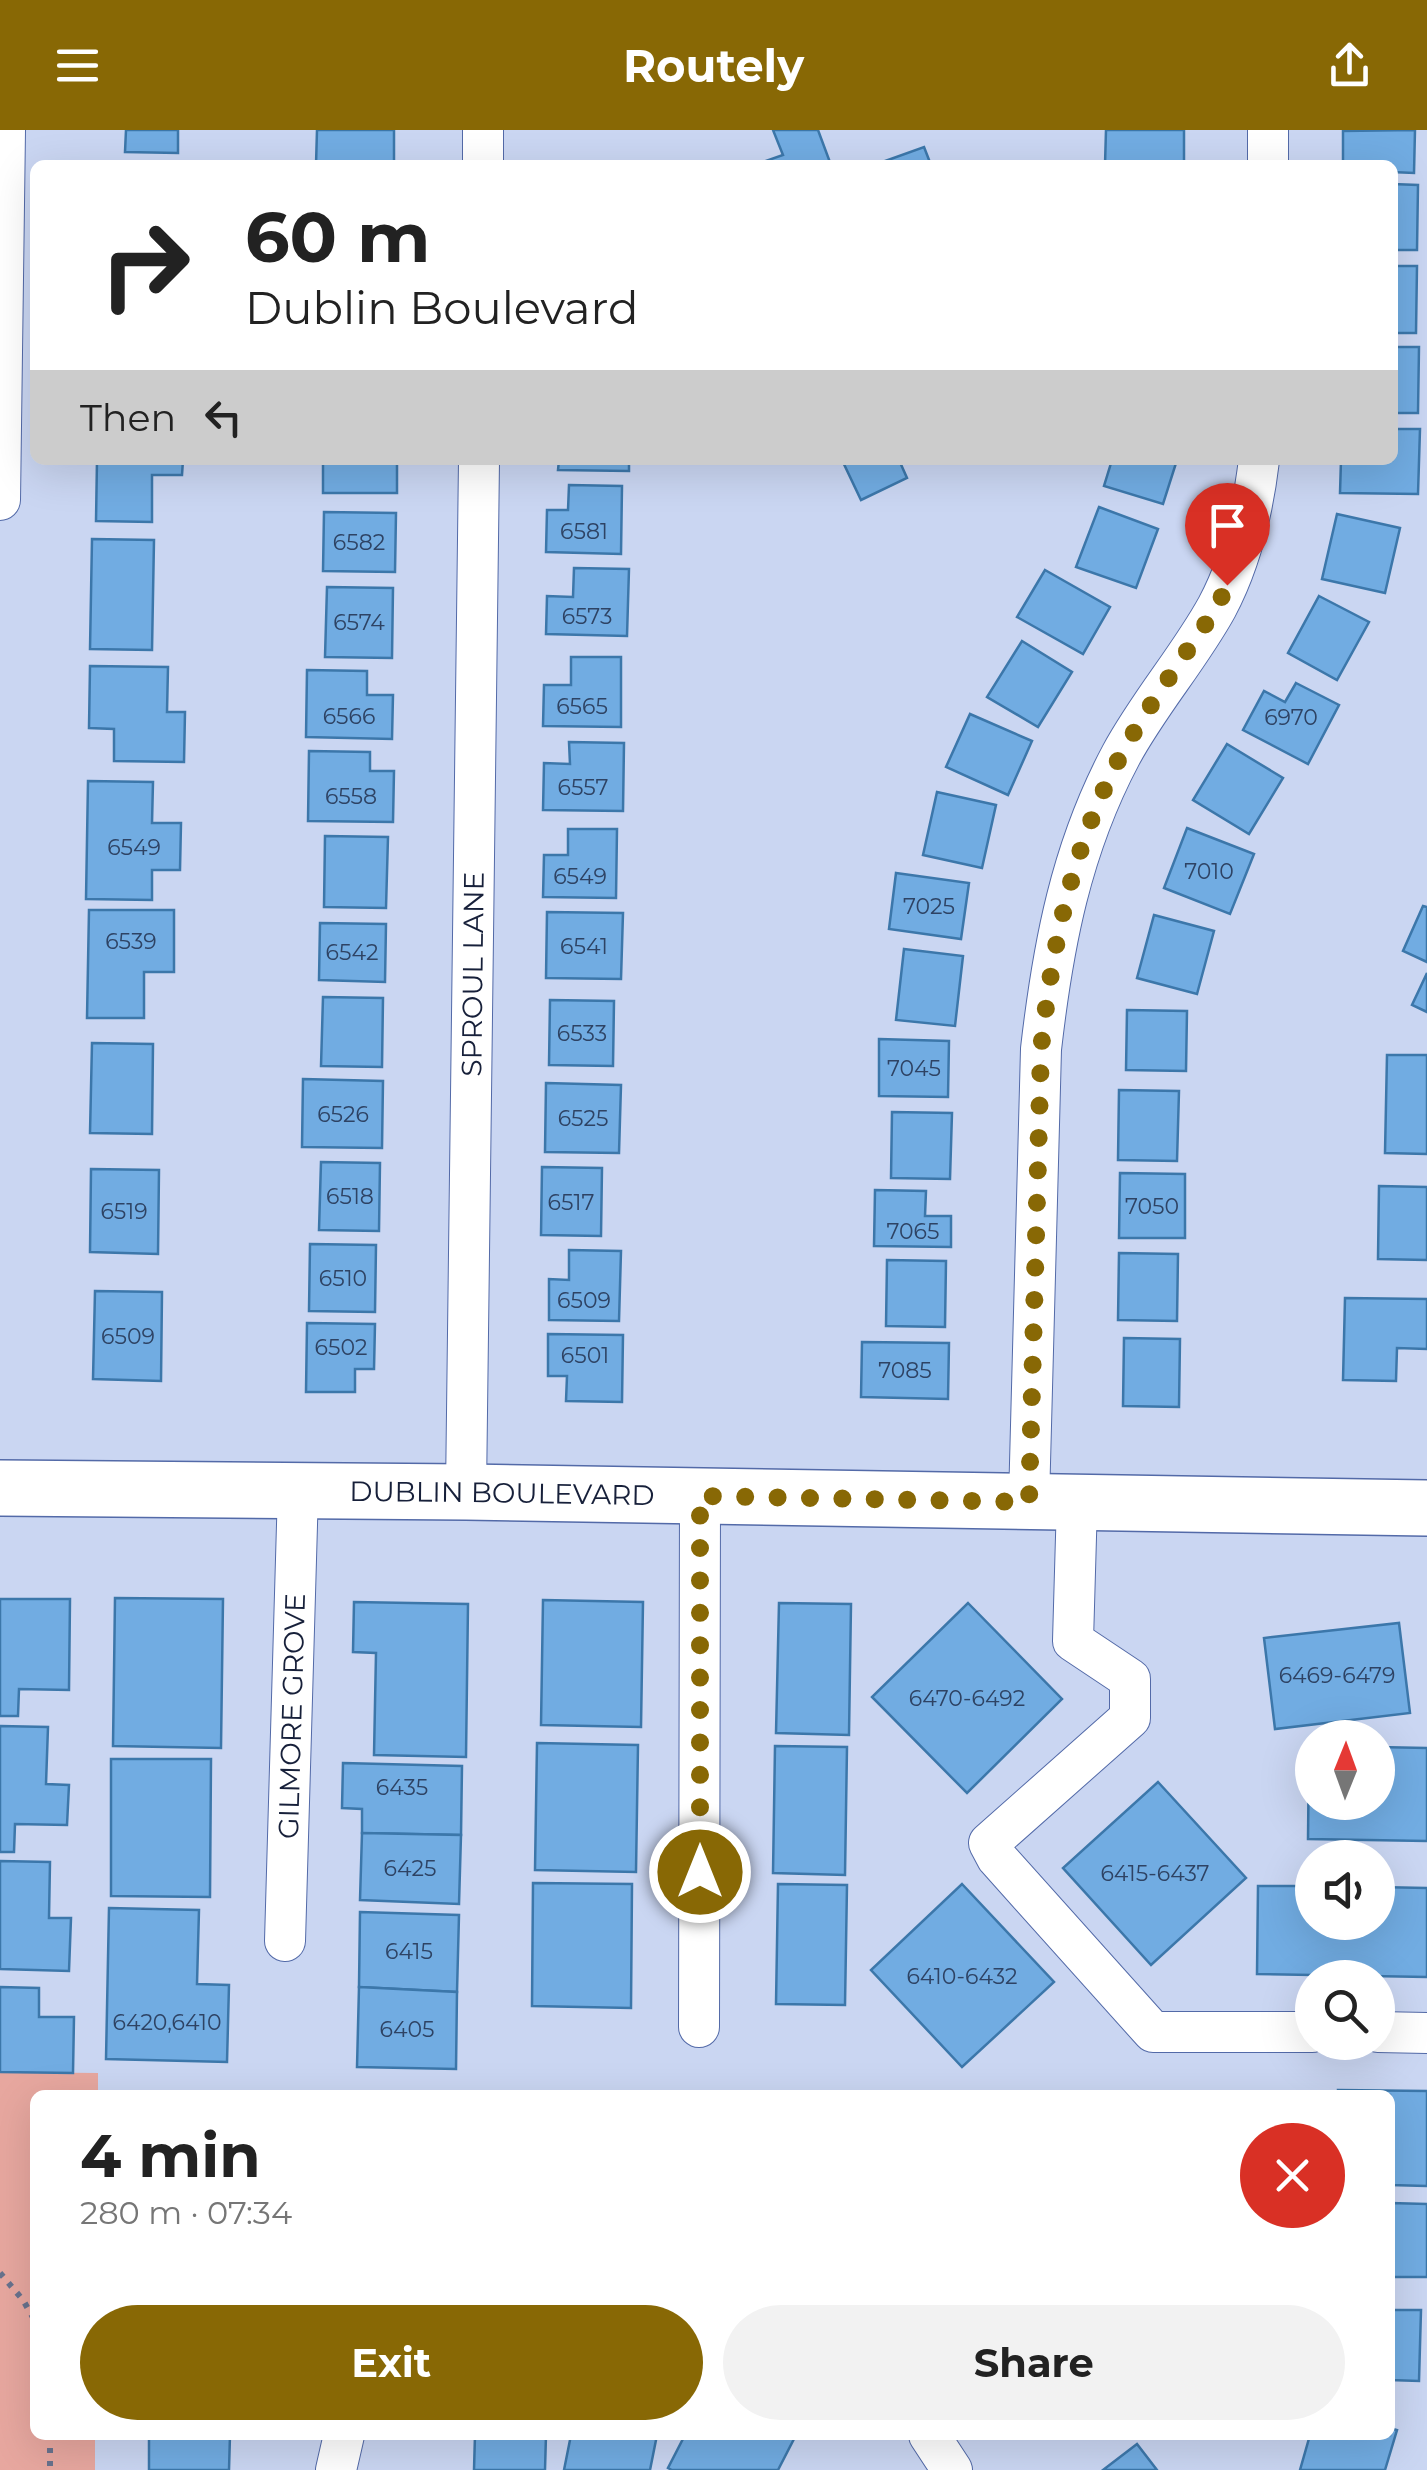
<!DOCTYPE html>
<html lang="en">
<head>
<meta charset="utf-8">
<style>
  :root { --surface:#fff; --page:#f2f2f2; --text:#222; --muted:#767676; --accent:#886805 }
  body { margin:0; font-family:Montserrat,sans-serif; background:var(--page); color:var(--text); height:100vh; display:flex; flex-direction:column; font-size:38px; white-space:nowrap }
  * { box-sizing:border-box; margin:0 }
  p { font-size:32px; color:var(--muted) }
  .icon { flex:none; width:55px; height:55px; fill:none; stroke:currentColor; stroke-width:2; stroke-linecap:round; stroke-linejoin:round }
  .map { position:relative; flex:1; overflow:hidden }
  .sheet { position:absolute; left:30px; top:1960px; width:1365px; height:350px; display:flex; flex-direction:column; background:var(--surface); border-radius:15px; box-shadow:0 10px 40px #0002 }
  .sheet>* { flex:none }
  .hud { position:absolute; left:30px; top:30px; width:1368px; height:305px; border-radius:15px; box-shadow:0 10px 40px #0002; background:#fff; color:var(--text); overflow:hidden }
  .needle { width:65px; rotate:1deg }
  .controls { position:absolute; left:1295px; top:1590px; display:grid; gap:20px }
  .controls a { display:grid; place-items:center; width:100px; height:100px; border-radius:50%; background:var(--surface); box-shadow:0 10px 40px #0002; font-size:50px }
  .pin { position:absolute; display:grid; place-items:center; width:85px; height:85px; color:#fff; margin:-102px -42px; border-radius:50% 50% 50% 0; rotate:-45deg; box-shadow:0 0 10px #0007 }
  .pin .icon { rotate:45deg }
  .me { position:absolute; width:110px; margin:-55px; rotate:0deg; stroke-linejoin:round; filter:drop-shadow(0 0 8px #0008) }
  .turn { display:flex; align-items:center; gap:35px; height:210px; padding:0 50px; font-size:45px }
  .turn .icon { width:130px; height:130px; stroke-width:2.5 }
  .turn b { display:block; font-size:70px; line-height:85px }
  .then { display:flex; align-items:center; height:95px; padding:0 50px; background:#0003; gap:20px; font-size:38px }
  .round { display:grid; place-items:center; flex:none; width:105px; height:105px; border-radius:52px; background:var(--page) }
  .overview { display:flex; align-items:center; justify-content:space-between; height:170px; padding:0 50px }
  h1 { font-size:60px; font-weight:700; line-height:75px }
  .action { display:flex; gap:20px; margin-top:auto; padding:20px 50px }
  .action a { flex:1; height:115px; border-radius:60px; background:var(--accent); color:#fff; font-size:40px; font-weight:700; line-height:115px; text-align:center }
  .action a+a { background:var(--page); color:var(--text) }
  header { display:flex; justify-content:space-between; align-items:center; height:130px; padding:0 50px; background:var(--accent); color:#fff; font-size:45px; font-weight:700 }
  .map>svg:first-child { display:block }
  .green { fill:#e7a79f }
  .building { fill:#71ace2; stroke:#3c77aa; stroke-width:2.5 }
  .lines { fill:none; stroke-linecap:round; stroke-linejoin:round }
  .street-casing { stroke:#536aa8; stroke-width:42 }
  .secondary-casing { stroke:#536aa8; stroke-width:58 }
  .path { stroke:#68728d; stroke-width:6; stroke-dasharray:5 8; stroke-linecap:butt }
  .street { stroke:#fff; stroke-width:40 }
  .secondary { stroke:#fff; stroke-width:55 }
  .route { stroke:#886805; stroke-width:18; stroke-dasharray:0 32.4 }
  .labels { text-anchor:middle; stroke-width:8; stroke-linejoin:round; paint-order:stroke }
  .number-label { font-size:22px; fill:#2e4364 }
  .street-label { font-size:28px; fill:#17203a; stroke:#cad6f2 }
</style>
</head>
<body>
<header><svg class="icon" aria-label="menu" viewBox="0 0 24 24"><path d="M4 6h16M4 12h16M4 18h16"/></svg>Routely<svg class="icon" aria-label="share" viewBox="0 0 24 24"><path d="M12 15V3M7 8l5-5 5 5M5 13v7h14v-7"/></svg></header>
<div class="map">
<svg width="1427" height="2340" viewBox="0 0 1427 2340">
  <rect width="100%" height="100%" fill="#cad6f2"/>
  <path class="green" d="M0,1942l98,1v22h-63v340h60v35h-95z"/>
  <g class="building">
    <path d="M126,0h52v23l-53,-1z"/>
    <path d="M317,0h77v35h-78z"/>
    <path d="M773,0h45l13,35h-77l29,-10z"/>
    <path d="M1106,0h78v35h-79z"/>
    <path d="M1415,0l-1,43 -22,-1v-7h-49v-34z"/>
    <path d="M924,17l7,18h-57z"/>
    <path d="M1392,54l26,1 -1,65h-25z"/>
    <path d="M1392,136h25l-1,67h-24z"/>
    <path d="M1392,217h27l-1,66h-26z"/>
    <path d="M1392,299h28l-2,65 -78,-1 1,-33h51z"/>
    <path d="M97,330h86l-1,15h-30v47l-56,-1z"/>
    <rect x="323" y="330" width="74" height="33"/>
    <path d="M559,330h70v11l-71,-1z"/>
    <path d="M842,330h57l8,18 -46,22z"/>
    <path d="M1112,330h65l-14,44 -59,-18z"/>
    <path d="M569,355l53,1 -1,68 -75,-2 1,-42h21z"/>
    <path d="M1099,377l59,22 -22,59 -60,-21z"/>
    <path d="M324,382l72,1 -1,59 -72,-1z"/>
    <path d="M1337,384l63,14 -15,65 -63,-14z"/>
    <path d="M92,409l62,1 -2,110 -62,-1z"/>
    <path d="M574,438l55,1 -2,67 -81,-2 1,-38 26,1z"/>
    <path d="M1045,440l65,37 -27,47 -66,-37z"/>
    <path d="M327,457l66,1 -1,70 -67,-1z"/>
    <path d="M1319,466l50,26 -32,58 -49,-27z"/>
    <path d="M1022,511l50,31 -34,55 -51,-30z"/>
    <path d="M571,527h50v70l-78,-1 1,-41h27z"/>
    <path d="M90,536l78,1 -1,45h18l-1,50 -70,-1v-32l-25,-1z"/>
    <path d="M307,540l60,1v24h26l-1,44 -86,-2z"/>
    <path d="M1296,553l43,22 -31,59 -65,-34 21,-39 21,11z"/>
    <path d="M970,584l62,27 -24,54 -62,-28z"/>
    <path d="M569,612l55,1 -1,68 -80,-1 1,-47 26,1z"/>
    <path d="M1227,614l56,34 -34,56 -56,-34z"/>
    <path d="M309,621l61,1v19h24l-1,51 -85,-1z"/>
    <path d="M88,651l65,1 -1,41h29l-1,47h-28v30l-66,-1z"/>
    <path d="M937,662l59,13 -14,63 -59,-13z"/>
    <path d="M1187,698l67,26 -24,60 -66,-26z"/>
    <path d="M568,699h49l-1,69 -73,-1 1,-42h24z"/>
    <path d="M325,706l63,1 -2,71 -62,-1z"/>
    <path d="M896,743l73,10 -8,56 -72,-10z"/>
    <path d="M1423,776l4,1v55l-24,-11z"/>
    <path d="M89,780h85v62h-30v46h-57z"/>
    <path d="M547,782l76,1 -2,66 -75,-1z"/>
    <path d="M1154,785l60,16 -17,63 -60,-16z"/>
    <path d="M320,793l66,1 -1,58 -66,-2z"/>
    <path d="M904,819l59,7 -8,70 -59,-6z"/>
    <path d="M1427,843v39l-15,-7z"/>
    <path d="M323,867l60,1 -1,69 -61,-1z"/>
    <path d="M550,870l64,1 -1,65 -64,-1z"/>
    <path d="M1127,880l60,1 -1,60 -60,-1z"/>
    <path d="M879,909l70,2 -1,56 -69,-1z"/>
    <path d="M92,913l61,1 -1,90 -62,-1z"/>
    <path d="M1387,925h40v99l-42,-1z"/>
    <path d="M303,949l80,2 -1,67 -80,-1z"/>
    <path d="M546,953l75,2 -2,68 -74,-1z"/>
    <path d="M1119,960l60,1 -2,70 -59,-1z"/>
    <path d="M892,982l60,1 -2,66 -59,-1z"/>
    <path d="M321,1032l59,1 -1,68 -60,-1z"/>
    <path d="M542,1037l60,1 -1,68 -60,-1z"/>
    <path d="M91,1039l68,1 -1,84 -68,-2z"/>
    <path d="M1120,1043l65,1v64h-66z"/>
    <path d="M1379,1056l48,1v73l-49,-1z"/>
    <path d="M875,1060l51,1 -1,25h26v31l-77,-1z"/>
    <path d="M310,1114l66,1 -1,67 -66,-1z"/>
    <path d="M569,1120l52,1 -2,70 -70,-1v-41l20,1z"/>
    <path d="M1119,1123l59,1 -1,67 -59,-1z"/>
    <path d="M887,1130l59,1 -1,66 -59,-1z"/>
    <path d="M95,1161l67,1 -1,89 -68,-2z"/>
    <path d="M1345,1168l82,1v50l-30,-1 -1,33 -53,-1z"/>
    <path d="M307,1193l68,1 -1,45h-19v23h-49z"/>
    <path d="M548,1204l75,1 -1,67 -56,-1 1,-25h-19z"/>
    <path d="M1124,1208l56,1 -1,68 -56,-1z"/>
    <path d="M862,1212l87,1 -1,56 -87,-2z"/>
    <path d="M115,1468l108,1 -2,149 -108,-2z"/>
    <path d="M0,1469h70l-1,91 -50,-1 -1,27h-18z"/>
    <path d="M543,1470l100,2 -2,125 -100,-2z"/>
    <path d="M354,1472l114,2 -2,153 -92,-2 2,-102 -23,-1z"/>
    <path d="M779,1473l72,1 -2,131 -73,-2z"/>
    <path d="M968,1473l94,96 -95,94 -95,-96z"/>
    <path d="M1399,1493l11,90 -135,16 -11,-91z"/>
    <path d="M0,1596l48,1 -2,57 23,1 -2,40 -52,-1 -1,28h-14z"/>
    <path d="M537,1613l101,2 -2,127 -101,-2z"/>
    <path d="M775,1616l72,1 -2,128 -72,-2z"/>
    <path d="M1309,1616h3v56h66v-55l49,1v93l-119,-2z"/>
    <path d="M111,1629h100l-1,138 -99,-1z"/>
    <path d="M343,1633l119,3 -1,69 -99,-2v-24l-20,-1z"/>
    <path d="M1158,1652l88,96 -95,87 -88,-97z"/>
    <path d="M362,1703l99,2 -2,69 -99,-4z"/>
    <path d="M0,1731l50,1 -1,56h22l-2,53 -69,-2z"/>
    <path d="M533,1753l99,1 -1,124 -99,-2z"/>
    <path d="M778,1754l69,1 -2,120 -69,-1z"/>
    <path d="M962,1754l92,98 -92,85 -91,-97z"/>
    <path d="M1258,1756h54v36h66v-35l49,1v89l-170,-3z"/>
    <path d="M109,1778l90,2 -2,74 32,1 -2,77 -121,-3z"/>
    <path d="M360,1782l99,3 -2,77 -98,-5z"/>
    <path d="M0,1857l39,1v29h35l-1,56 -73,-1z"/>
    <path d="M359,1857l98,5 -1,77 -99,-2z"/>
    <path d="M1338,1960l89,1v95l-37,-1v-90h-52z"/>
    <path d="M1390,2073l37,1v73h-37z"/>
    <path d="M1390,2180h31l-2,71 -29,-1z"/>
    <path d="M1390,2298l7,2 -12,40h-85l10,-35h80z"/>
    <path d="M149,2305h81l-1,35h-80z"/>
    <path d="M475,2305h71l-1,35h-71z"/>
    <path d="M571,2305h86l-7,35h-86z"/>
    <path d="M685,2305h111l-18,35h-106l-4,-2z"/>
    <path d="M1137,2314l20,26h-54z"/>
  </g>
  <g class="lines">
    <g class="street-casing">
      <g id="street">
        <path d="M483,35v-35"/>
        <path d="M1268,35v-35"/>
        <path d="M0,370l5,-370"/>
        <path id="s1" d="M466,1362l13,-1032"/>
        <path d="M1029,1371l12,-452c12,-104 30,-200 80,-294 28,-52 68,-97 96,-148 24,-45 36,-97 42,-147"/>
        <path d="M1077,1372l-4,139 57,38v39l-141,125 8,15 156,174h159"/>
        <path id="s2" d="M285,1811l13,-451"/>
        <path d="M699,1897l1,-531"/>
        <path d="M1378,1902l49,1"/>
        <path d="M929,2305l23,35"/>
        <path d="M336,2340l8,-35"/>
      </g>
    </g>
    <g class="secondary-casing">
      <g id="secondary">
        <path id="s3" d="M0,1358l466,4 961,16"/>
      </g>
    </g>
    <g class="path">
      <path d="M0,2143l23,27 12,21"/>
      <path d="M50,2305v35"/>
    </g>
    <use href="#street" class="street"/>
    <use href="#secondary" class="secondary"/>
  </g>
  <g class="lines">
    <path class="route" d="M700,1742v-376l329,6 12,-453c11,-103 31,-202 80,-294 28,-51 64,-100 96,-148l10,-22"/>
  </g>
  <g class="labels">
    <g class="number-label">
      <text x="584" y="409">6581</text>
      <text x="359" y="420">6582</text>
      <text x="587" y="494">6573</text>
      <text x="359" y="500">6574</text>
      <text x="582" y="584">6565</text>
      <text x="349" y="594">6566</text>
      <text x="1291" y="595">6970</text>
      <text x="583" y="665">6557</text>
      <text x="351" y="674">6558</text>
      <text x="134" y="725">6549</text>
      <text x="1209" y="749">7010</text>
      <text x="580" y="754">6549</text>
      <text x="929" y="784">7025</text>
      <text x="131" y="819">6539</text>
      <text x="584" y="824">6541</text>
      <text x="352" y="830">6542</text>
      <text x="582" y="911">6533</text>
      <text x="914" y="946">7045</text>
      <text x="343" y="992">6526</text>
      <text x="583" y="996">6525</text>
      <text x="350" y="1074">6518</text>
      <text x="571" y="1080">6517</text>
      <text x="1152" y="1084">7050</text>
      <text x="124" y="1089">6519</text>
      <text x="913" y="1109">7065</text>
      <text x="343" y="1156">6510</text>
      <text x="584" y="1178">6509</text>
      <text x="128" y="1214">6509</text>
      <text x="341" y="1225">6502</text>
      <text x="585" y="1233">6501</text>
      <text x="905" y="1248">7085</text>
      <text x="1337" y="1553">6469-6479</text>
      <text x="967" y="1576">6470-6492</text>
      <text x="402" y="1665">6435</text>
      <text x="410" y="1746">6425</text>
      <text x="1155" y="1751">6415-6437</text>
      <text x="409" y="1829">6415</text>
      <text x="962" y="1854">6410-6432</text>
      <text x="167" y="1900">6420,6410</text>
      <text x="407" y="1907">6405</text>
    </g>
    <g class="street-label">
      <text dy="10" stroke="none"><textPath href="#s1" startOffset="518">SPROUL LANE</textPath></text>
      <text dy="10" stroke="none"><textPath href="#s3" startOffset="502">DUBLIN BOULEVARD</textPath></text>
      <text dy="10" stroke="none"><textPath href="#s2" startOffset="225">GILMORE GROVE</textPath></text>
    </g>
  </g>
</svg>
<div class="controls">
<a><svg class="needle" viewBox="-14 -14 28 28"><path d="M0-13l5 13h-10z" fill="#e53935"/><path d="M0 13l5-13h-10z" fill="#767676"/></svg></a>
<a><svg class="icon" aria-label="sound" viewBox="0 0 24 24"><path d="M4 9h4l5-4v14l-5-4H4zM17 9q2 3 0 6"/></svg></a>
<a><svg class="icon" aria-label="search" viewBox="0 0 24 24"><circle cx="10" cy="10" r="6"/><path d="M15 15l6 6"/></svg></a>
</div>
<div class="pin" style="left:1227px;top:455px;background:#d93025"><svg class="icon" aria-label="arrive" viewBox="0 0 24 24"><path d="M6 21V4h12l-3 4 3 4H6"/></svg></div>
<svg class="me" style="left:700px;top:1742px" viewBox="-20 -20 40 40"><circle r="17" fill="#886805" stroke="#fff" stroke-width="3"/><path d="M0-11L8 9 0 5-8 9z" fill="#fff"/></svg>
<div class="hud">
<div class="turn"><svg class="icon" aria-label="right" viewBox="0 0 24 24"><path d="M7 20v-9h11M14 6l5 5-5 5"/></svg><div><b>60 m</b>Dublin Boulevard</div></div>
<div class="then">Then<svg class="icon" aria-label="left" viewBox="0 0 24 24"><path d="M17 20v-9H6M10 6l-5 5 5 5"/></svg></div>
</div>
<section class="sheet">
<div class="overview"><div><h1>4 min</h1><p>280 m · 07:34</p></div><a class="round" style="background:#d93025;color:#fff"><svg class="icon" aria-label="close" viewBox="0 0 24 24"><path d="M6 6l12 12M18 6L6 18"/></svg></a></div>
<div class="action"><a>Exit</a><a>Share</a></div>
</section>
</div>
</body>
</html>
